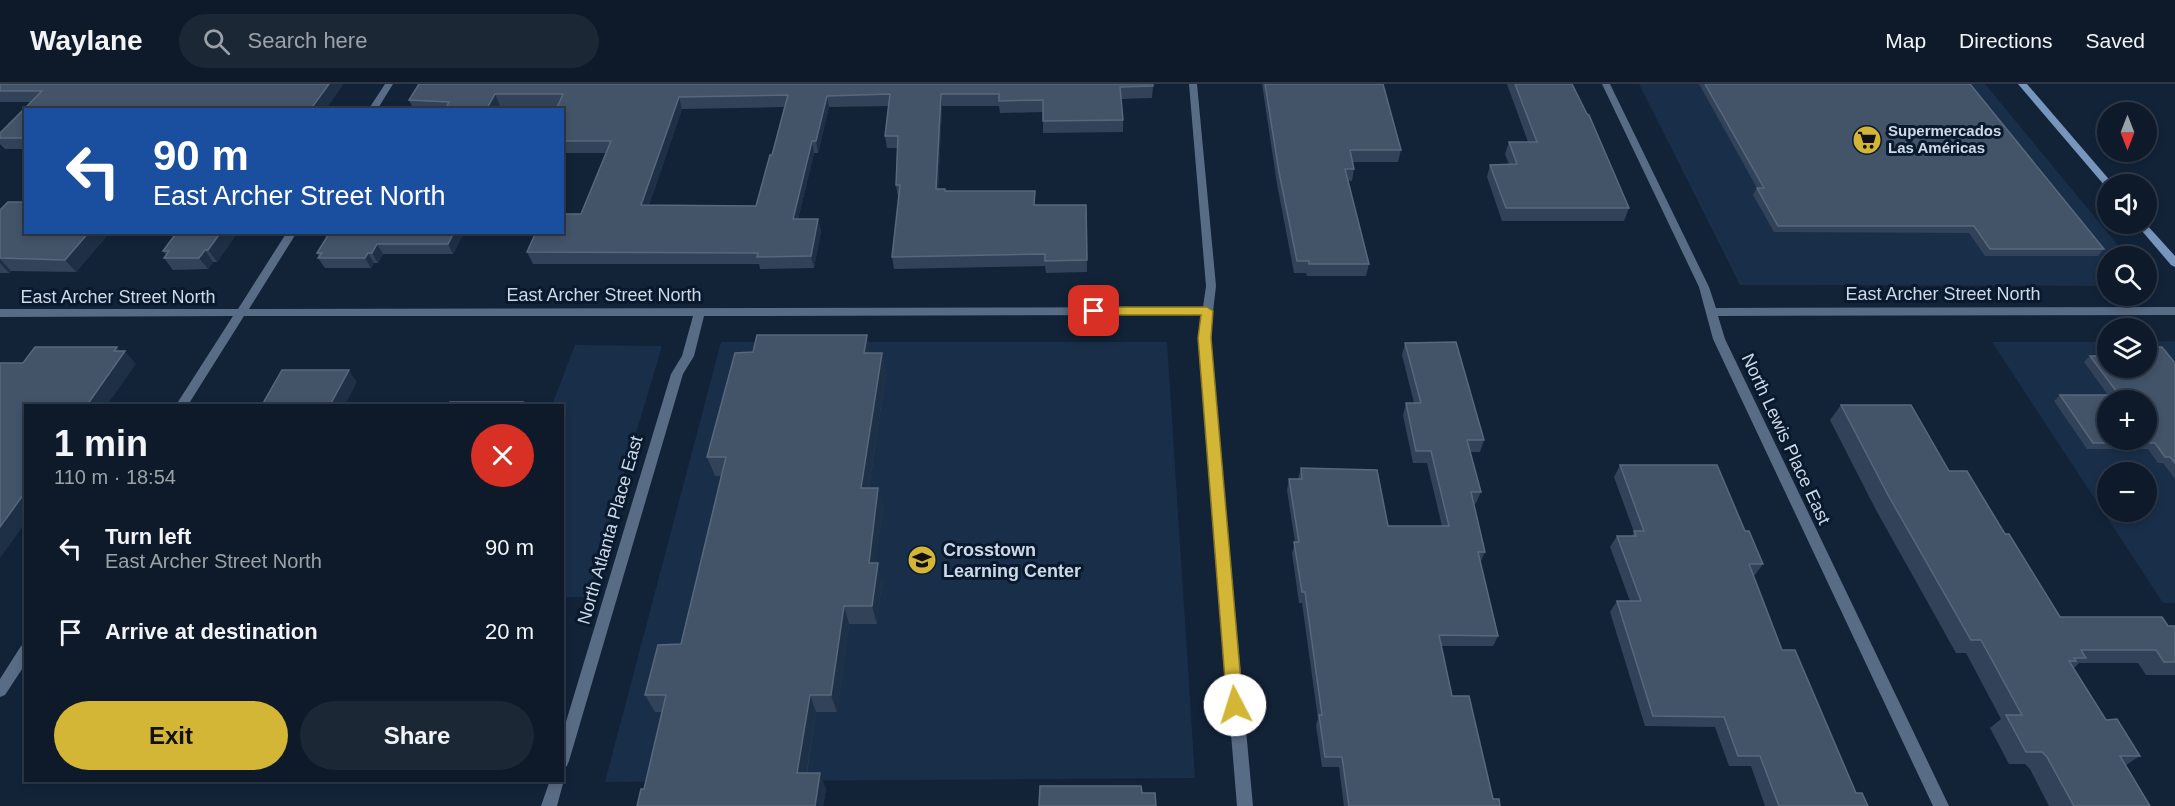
<!DOCTYPE html>
<html lang="en">
<head>
<meta charset="utf-8">
<style>
  :root { --surface:#0e1a2a; --page:#1c2736; --text:#f1f3f6; --muted:#9ba1a8; --line:#2e3847; --accent:#d3b635 }
  body { margin:0; font-family:Helvetica,sans-serif; background:var(--page); color:var(--text); height:100vh; display:flex; flex-direction:column; font-size:22px; white-space:nowrap }
  * { box-sizing:border-box; margin:0 }
  p { font-size:20px; color:var(--muted) }
  .icon { flex:none; width:33px; height:33px; fill:none; stroke:currentColor; stroke-width:2; stroke-linecap:round; stroke-linejoin:round }
  .map { position:relative; flex:1; overflow:hidden }
  .details { position:absolute; left:24px; top:320px; width:540px; height:378px; display:flex; flex-direction:column; background:var(--surface); border-radius:0px; box-shadow:0 3px 9px #0003,0 0 0 2px var(--line) }
  .details>* { flex:none }
  .top-card { position:absolute; left:24px; top:24px; width:540px; height:126px; border-radius:0px; box-shadow:0 3px 9px #0003,0 0 0 2px var(--line); background:#1a4fa0; color:#fff; overflow:hidden }
  .needle { width:39px; rotate:180deg }
  .fabs { position:absolute; left:2097px; top:18px; display:grid; gap:12px }
  .fabs a { display:grid; place-items:center; width:60px; height:60px; border-radius:50%; background:var(--surface); box-shadow:0 3px 9px #0003,0 0 0 2px var(--line); font-size:30px }
  .pin { position:absolute; display:grid; place-items:center; width:51px; height:51px; color:#fff; margin:-26px; border-radius:12px; box-shadow:0 3px 9px #0006 }
  .me { position:absolute; width:66px; margin:-33px; rotate:355deg; stroke-linejoin:round; filter:drop-shadow(0 0 4px #0008) }
  .turn { display:flex; align-items:center; gap:21px; height:126px; padding:0 30px; font-size:27px }
  .turn .icon { width:78px; height:78px; stroke-width:2.5 }
  .turn b { display:block; font-size:42px; line-height:51px }
  .round { display:grid; place-items:center; flex:none; width:63px; height:63px; border-radius:32px; background:var(--page) }
  .overview { display:flex; align-items:center; justify-content:space-between; height:102px; padding:0 30px }
  h1 { font-size:36px; font-weight:700; line-height:45px }
  .primary-button { display:flex; gap:12px; margin-top:auto; padding:12px 30px }
  .primary-button a { flex:1; height:69px; border-radius:36px; background:var(--accent); color:#111; font-size:24px; font-weight:700; line-height:69px; text-align:center }
  .primary-button a+a { background:var(--page); color:var(--text) }
  ul { padding:0; list-style:none }
  li { display:flex; align-items:center; gap:18px; height:84px; padding:0 30px }
  li div { flex:1 }
  li b { display:block; font-size:22px }
  li em { font-style:normal }
  header { display:flex; align-items:center; gap:36px; box-sizing:border-box; height:84px; padding:0 30px; background:var(--surface); border-bottom:2px solid var(--line) }
  header strong { font-size:28px }
  nav { display:flex; gap:33px; margin-inline-start:auto; font-size:21px }
  .search { width:420px; height:54px; background:var(--page); display:flex; align-items:center; gap:15px; box-sizing:border-box; padding:0 21px; border-radius:33px; color:var(--muted); font-size:22px }
  .map>svg:first-child { display:block }
  .built { fill:#192e48; fill-rule:evenodd }
  .lines { fill:none; stroke-linecap:round; stroke-linejoin:round }
  .minor { fill:#596c85; fill-rule:evenodd }
  .secondary { fill:#7796bd; fill-rule:evenodd }
  .wall { fill:#324359; fill-rule:evenodd }
  .shaded-wall { fill:#1e3045 }
  .building { fill:#435368; stroke:#58687c; stroke-width:1.5; fill-rule:evenodd }
  .route { fill:#d3b635; stroke:#897622; stroke-width:1.5 }
  .labels { text-anchor:middle; stroke-width:6; stroke-linejoin:round; paint-order:stroke }
  .far-poi-label { font-size:15px; font-weight:bold; fill:#ced9e7; stroke:#09192e; text-anchor:start }
  .street-label { font-size:18px; fill:#ced9e7; stroke:#09192e }
  .poi-label { font-size:18px; font-weight:bold; fill:#ced9e7; stroke:#09192e; text-anchor:start }
</style>
</head>
<body>
<header>
<strong>Waylane</strong>
<div class="search"><svg class="icon" aria-label="search" viewBox="0 0 24 24"><circle cx="10" cy="10" r="6"/><path d="M15 15l6 6"/></svg>Search here</div>
<nav><a>Map</a><a>Directions</a><a>Saved</a></nav>
</header>
<div class="map">
<svg width="2175" height="722" viewBox="0 0 2175 722">
  <rect width="100%" height="100%" fill="#122338"/>
  <g class="built">
    <path d="M1639,0h346l142,172h-19l-1,30 -367,-1z"/>
    <path d="M2175,257v262h-12l-171,-261h115l1,26h38l1,-26zM2108,316h38v40h-38zM2108,388h38v40h-38z"/>
    <path d="M721,258h446l28,436 -590,4z"/>
    <path d="M575,261l87,1 -75,251h-24l-1,-192h-10z"/>
  </g>
  <g class="lines">
    <g class="minor">
      <path d="M385,0h8l-16,26h-9z"/>
      <path d="M1189,0h8l19,202 -6,52 43,468h-16l-39,-468 4,-23 -498,1 -10,40 -11,18 -114,387 -2,5 -5,2v-33l109,-361 11,-18 11,-40h-449l-56,89h-12l57,-89 -233,1v-8h238l49,-77h10l-48,77 954,-2 3,-21z"/>
      <path d="M1602,0h8l99,203 7,21 459,-1v8l-457,1 7,23 224,467h-16l-220,-467 -14,-52z"/>
      <path d="M26,560v19l-21,32 -5,2v-18l21,-33z"/>
      <path d="M562,692l2,4 -7,26h-16l9,-26h12z"/>
    </g>
    <g class="secondary">
      <path d="M2018,0h9l86,100 -8,2z"/>
      <path d="M2136,140h10l29,32v11l-4,-2z"/>
    </g>
  </g>
  <g class="wall">
    <path d="M0,0h343l-18,26h-299v39h-21l-5,-5v-11l31,-31h-31z"/>
    <path d="M419,0l734,2 -1,12 -31,1 2,21v12l-80,1v-21l-43,1 -1,-7h-57l-4,83 7,2 90,14h51l1,67 -41,1 -1,-7 -151,3 -2,-12 7,-60h-1l-2,-12 1,-37h-10l-2,-12 3,-30 -59,1 -11,46h-4l-16,66h20l3,12 -7,37 -54,1 -1,-5h-226l-6,-12 54,-38 25,-61h-44v-43l-5,-4h-57l-2,4h-84l-5,-10zM784,23l-12,48 -16,51 -107,-1 33,-96z"/>
    <path d="M1262,0h121l18,66 -3,12h-45l1,7 -2,12h-4l21,83 -3,12h-59l-1,-3h-12l-17,-89z"/>
    <path d="M1507,0h65l57,124 -5,13h-122l-15,-44 3,-12 19,-1 -4,-10 4,-12h19z"/>
    <path d="M1699,0h271l134,165 -6,7h-113l-16,-23 -195,-1 -21,-37 4,-7z"/>
    <path d="M0,126l26,22h84l-34,40 -65,-1 -2,2h-9z"/>
    <path d="M238,148l-21,30h-4l-5,7 -35,1 -9,-12 2,-3 -3,-4z"/>
    <path d="M330,148h134l-11,22h-70l-5,9h-4l-3,5h-46l-7,-10 1,-1 -2,-4z"/>
    <path d="M1405,259l79,97 -4,12h-10l11,40 -5,11 -2,1 11,48 -5,11 18,73 -5,10h-52l11,50 41,103 7,7h-156l-5,-39h-17l-6,-42 2,-6 -16,-116h-3l-7,-50 3,-11 -8,-52 2,-11h9l3,-11 87,58h54l-15,-63h-14l-10,-48 3,-12h8l-12,-48z"/>
    <path d="M871,269h11l4,20 -17,115 14,19 -8,56 7,18 -5,43h-28l-12,88h-21l-9,61 19,16 -3,17h-186l7,-17 18,-77h-7l-10,-17 36,-51 40,-168h-6l-8,-19z"/>
    <path d="M2090,272l85,7v116l-12,-16h-5l-10,-14h-61l-33,-48 6,-6h48l-24,-33z"/>
    <path d="M1841,321l108,66 56,63 55,83 115,9v49h-29l-8,-12h-59l-5,5 32,52 34,36 -14,9 24,41h-101l-19,-37 -5,-5h-16l-19,-36 11,-9 -35,-66h-10l-80,-143 -46,-90z"/>
    <path d="M1620,381l125,66 18,33 -8,11h-2l29,75 74,143 12,13h-103l-14,-40h-22l-14,-39 -70,-1 -35,-114 7,-11h13l-20,-54 7,-11h15l2,-4 -20,-55z"/>
  </g>
  <g class="shaded-wall">
    <path d="M329,0h14l-18,26h-15z"/>
    <path d="M495,10l5,12 -2,4h-12z"/>
    <path d="M941,10l1,12 -4,95 -2,-12z"/>
    <path d="M827,12l2,11 -11,46 -2,-12z"/>
    <path d="M679,13l3,12 -37,108 -4,-12z"/>
    <path d="M812,57l2,12 -19,78 -2,-12z"/>
    <path d="M818,135l3,12 -7,37 -3,-12z"/>
    <path d="M89,148h21l-34,40 -11,-12z"/>
    <path d="M221,148h17l-21,30 -9,-12z"/>
    <path d="M454,148h10l-11,22 -5,-10z"/>
    <path d="M377,160l6,10 -5,9 -6,-10z"/>
    <path d="M205,166l8,12 -5,7 -9,-11z"/>
    <path d="M368,169l6,10 -3,5 -6,-10z"/>
    <path d="M0,175l11,12 -2,2 -9,-10z"/>
    <path d="M867,251l4,20 -7,-2z"/>
    <path d="M117,263l6,7 2,-3 11,13 -29,41h-20z"/>
    <path d="M882,269l4,20 -20,134 -5,-19z"/>
    <path d="M349,286l8,12 -12,23h-15z"/>
    <path d="M878,404l5,19 -10,74 -4,-18z"/>
    <path d="M26,407v31l-26,36v-31z"/>
    <path d="M878,479l4,18 -5,43 -5,-18z"/>
    <path d="M844,522l5,18 -12,88 -6,-17z"/>
    <path d="M810,611l6,17 -12,77 -7,-16z"/>
    <path d="M820,689l6,16 -3,17h-8z"/>
  </g>
  <g class="building">
    <path d="M0,0h329l-19,26h-284v28h-26v-5l42,-42h-42z"/>
    <path d="M419,0h734v2l-33,1 3,33 -80,1v-21l-44,1v-7h-58l-5,95h9v2h90l-1,14h52l1,55 -42,1v-7l-153,3 8,-72h-4l2,-49h-13l5,-42 -63,2 -11,45h-4l-19,78h25l-7,37 -54,1 1,-4 -231,-1 9,-20h26v-18h19l30,-73h-49v-31h-6l7,-16h-68l-9,16h-41l4,-8 -40,-2zM788,11l-16,60h-2l-14,51 -115,-1 38,-108z"/>
    <path d="M1265,0h118l18,66h-51l4,19h-9l24,95h-60v-3h-12l-18,-89z"/>
    <path d="M1515,0h57l15,30 2,1 40,93h-123l-16,-43 27,-1 -8,-22h28z"/>
    <path d="M1705,0h265l134,165h-114l-16,-23h-196l-21,-38h7z"/>
    <path d="M8,118h18v30h63l-24,28 -65,-2v-48z"/>
    <path d="M177,148h44l-13,18h-3l-6,8h-35l5,-7h-6z"/>
    <path d="M330,148h124l-6,12h-71l-5,9h-4l-3,5h-47l4,-5h-5z"/>
    <path d="M757,251h110l-3,18h18l-21,135h17l-9,75h9l-6,43h-28l-13,89h-21l-13,78h23l-5,33h-178l4,-17h3l22,-94h-21l13,-50 23,-1 45,-187h-19l28,-104 18,-1z"/>
    <path d="M1456,258l28,98h-17l14,52h-10l14,60h-7l20,84 -59,-1 13,61h17l24,103h6l1,7h-151l-7,-49h-17l-6,-42h3l-17,-123h-3l-8,-50h5l-10,-63h13l-1,-11 76,2 11,56h61l-18,-75h-15l-10,-48h15l-16,-60z"/>
    <path d="M35,263h82l-3,4h11l-38,54h-61v86l-26,36v-164h23z"/>
    <path d="M2146,263h16l13,16v100l-5,-6h-5l-10,-14h-62l-33,-48h59l-29,-39h18v12h38zM2108,316h38v40h-38z"/>
    <path d="M282,286h67l-19,35h-68z"/>
    <path d="M450,318h73l-1,3h-73z"/>
    <path d="M1841,321h70l38,66h18l38,63h4l51,83h102l6,9h7v36h-11l-8,-12h-75l5,8h-12l2,3h-7l37,59 11,-1 23,37h-20l30,50h-76l-27,-49 -5,-5h-16l-20,-37h16l-41,-75h-10l-83,-145z"/>
    <path d="M1620,381h97l28,66h4l14,33h-14l33,86h13l61,143h6l6,13h-89l-19,-50h-22l-14,-39 -71,-1 -36,-115h24l-24,-65h19l-2,-5h10z"/>
    <path d="M1040,702h101l1,7h13l1,13h-117z"/>
  </g>
  <path class="route" d="M1094,223h113l6,4 -2,27 32,367 -2,5 -6,2 -5,-2 -3,-5 -29,-367 3,-23h-107l-6,-4z"/>
  <defs>
    <g id="supermarket-disc" transform="scale(1.5)"><circle r="9.5" fill="#d3b635" stroke="#09192e"/><path d="M-6-5.5h2.5l.6 2H6L4.5 2H-2.5L-4.4-4H-6ZM-1.5 3.2a1.3 1.3 0 1 0 .1 0ZM3 3.2a1.3 1.3 0 1 0 .1 0Z" fill="#111"/></g>
    <g id="school-disc" transform="scale(1.5)"><circle r="9.5" fill="#d3b635" stroke="#09192e"/><path d="M0-5L7-2L0 1L-7-2ZM-4 1L0 2.5L4 1V4Q0 6-4 4Z" fill="#111"/></g>
  </defs>
  <g fill-rule="evenodd">
    <use href="#supermarket-disc" x="1867" y="56"/>
    <use href="#school-disc" x="922" y="476"/>
  </g>
  <g class="labels">
    <g class="far-poi-label">
      <text x="1888" y="52">Supermercados<tspan x="1888" dy="17">Las Américas</tspan></text>
    </g>
    <g class="street-label">
      <text x="1943" y="216">East Archer Street North</text>
      <text x="604" y="217">East Archer Street North</text>
      <text x="118" y="219">East Archer Street North</text>
      <text transform="translate(1786 355) rotate(65)" y="6">North Lewis Place East</text>
      <text transform="translate(610 446) rotate(-74)" y="6">North Atlanta Place East</text>
    </g>
    <g class="poi-label">
      <text x="943" y="472">Crosstown<tspan x="943" dy="21">Learning Center</tspan></text>
    </g>
  </g>
</svg>
<div class="fabs">
<a><svg class="needle" viewBox="-14 -14 28 28"><path d="M0-13l5 13h-10z" fill="#e53935"/><path d="M0 13l5-13h-10z" fill="#9ba1a8"/></svg></a>
<a><svg class="icon" aria-label="sound" viewBox="0 0 24 24"><path d="M4 9h4l5-4v14l-5-4H4zM17 9q2 3 0 6"/></svg></a>
<a><svg class="icon" aria-label="search" viewBox="0 0 24 24"><circle cx="10" cy="10" r="6"/><path d="M15 15l6 6"/></svg></a>
<a><svg class="icon" aria-label="layers" viewBox="0 0 24 24"><path d="M12 4l9 5-9 5-9-5zM3 14l9 5 9-5"/></svg></a>
<a>+</a>
<a>−</a>
</div>
<div class="pin" style="left:1094px;top:227px;background:#d93025"><svg class="icon" aria-label="arrive" viewBox="0 0 24 24"><path d="M6 21V4h12l-3 4 3 4H6"/></svg></div>
<svg class="me" style="left:1235px;top:621px" viewBox="-20 -20 40 40"><circle r="19" fill="#fff"/><path d="M0-13L10 11 0 6-10 11z" fill="#d3b635"/></svg>
<div class="top-card">
<div class="turn"><svg class="icon" aria-label="left" viewBox="0 0 24 24"><path d="M17 20v-9H6M10 6l-5 5 5 5"/></svg><div><b>90 m</b>East Archer Street North</div></div>
</div>
<section class="details">
<div class="overview"><div><h1>1 min</h1><p>110 m · 18:54</p></div><a class="round" style="background:#d93025;color:#fff"><svg class="icon" aria-label="close" viewBox="0 0 24 24"><path d="M6 6l12 12M18 6L6 18"/></svg></a></div>
<ul>
<li><svg class="icon" aria-label="left" viewBox="0 0 24 24"><path d="M17 20v-9H6M10 6l-5 5 5 5"/></svg><div><b>Turn left</b><p>East Archer Street North</p></div><em>90 m</em></li>
<li><svg class="icon" aria-label="arrive" viewBox="0 0 24 24"><path d="M6 21V4h12l-3 4 3 4H6"/></svg><div><b>Arrive at destination</b></div><em>20 m</em></li>
</ul>
<div class="primary-button"><a>Exit</a><a>Share</a></div>
</section>
</div>
</body>
</html>
